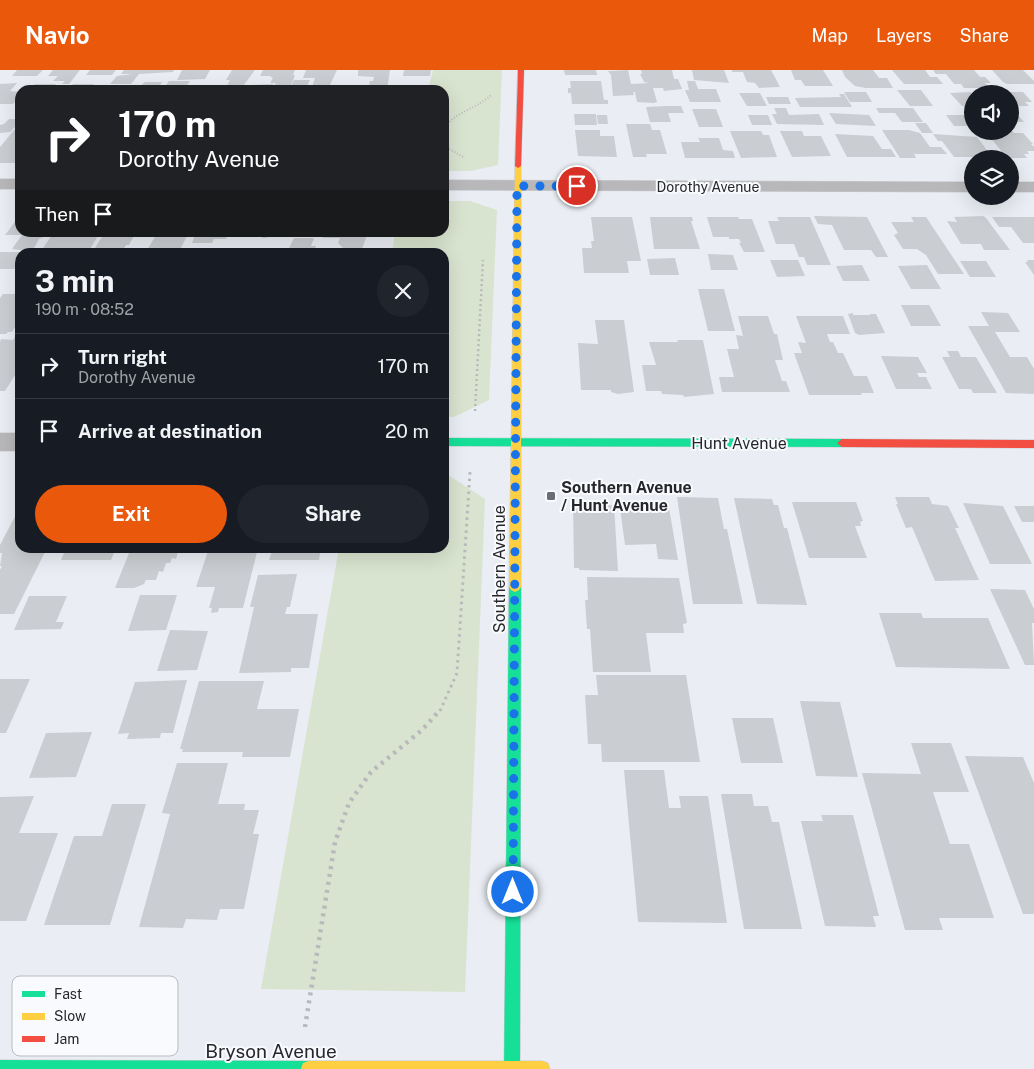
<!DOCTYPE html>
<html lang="en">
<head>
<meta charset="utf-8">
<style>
  :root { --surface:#171b24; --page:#20242c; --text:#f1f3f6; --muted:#9ea1a6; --line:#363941; --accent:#ea580c }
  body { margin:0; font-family:"Public Sans",sans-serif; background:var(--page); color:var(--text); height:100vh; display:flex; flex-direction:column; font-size:19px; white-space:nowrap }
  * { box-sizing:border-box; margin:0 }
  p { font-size:16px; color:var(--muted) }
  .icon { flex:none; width:28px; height:28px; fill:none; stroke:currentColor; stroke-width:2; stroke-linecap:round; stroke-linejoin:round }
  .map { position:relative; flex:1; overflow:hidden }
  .drawer { position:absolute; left:15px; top:178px; width:434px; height:305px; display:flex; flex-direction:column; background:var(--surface); border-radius:15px; box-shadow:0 5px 20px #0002 }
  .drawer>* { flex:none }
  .guide { position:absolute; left:15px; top:15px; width:434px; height:152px; border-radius:15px; box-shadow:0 5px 20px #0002; background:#202124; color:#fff; overflow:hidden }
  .tools { position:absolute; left:964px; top:15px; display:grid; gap:10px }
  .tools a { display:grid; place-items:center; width:55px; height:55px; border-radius:50%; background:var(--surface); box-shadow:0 5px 20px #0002; font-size:25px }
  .pin { position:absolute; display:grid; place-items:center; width:42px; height:42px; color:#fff; margin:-21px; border:2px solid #fff; border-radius:50%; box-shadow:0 1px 5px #0007 }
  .me { position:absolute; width:55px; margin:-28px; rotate:0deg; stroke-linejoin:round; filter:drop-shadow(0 0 4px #0008) }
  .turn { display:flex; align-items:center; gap:18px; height:105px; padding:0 20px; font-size:22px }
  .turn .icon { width:65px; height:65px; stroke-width:2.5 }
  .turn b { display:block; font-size:35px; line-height:42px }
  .then { display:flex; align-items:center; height:48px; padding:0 20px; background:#0003; gap:10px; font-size:19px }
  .round { display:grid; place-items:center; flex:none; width:52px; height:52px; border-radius:26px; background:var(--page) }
  .overview { display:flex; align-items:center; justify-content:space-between; height:85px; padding:0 20px }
  h1 { font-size:30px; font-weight:700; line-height:38px }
  .cta { display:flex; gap:10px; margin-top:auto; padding:10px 20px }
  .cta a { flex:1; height:58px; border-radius:30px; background:var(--accent); color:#fff; font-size:20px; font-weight:700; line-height:58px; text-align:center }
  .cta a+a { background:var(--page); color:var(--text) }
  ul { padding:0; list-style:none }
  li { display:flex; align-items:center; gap:15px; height:65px; padding:0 20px; border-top:1px solid var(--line) }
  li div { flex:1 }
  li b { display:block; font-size:19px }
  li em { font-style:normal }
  header { display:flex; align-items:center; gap:30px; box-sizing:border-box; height:70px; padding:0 25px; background:var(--accent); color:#fff }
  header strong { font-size:24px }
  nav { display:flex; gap:28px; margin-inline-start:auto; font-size:18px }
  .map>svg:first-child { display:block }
  .green { fill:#d8e4cf }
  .building { fill:#cacdd1 }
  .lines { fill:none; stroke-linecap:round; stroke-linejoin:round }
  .street-casing { stroke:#c7cacf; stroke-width:1 }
  .fast-casing { stroke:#c7cacf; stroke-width:1 }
  .slow-casing { stroke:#c7cacf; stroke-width:1 }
  .jam-casing { stroke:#c7cacf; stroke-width:1 }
  .path-far3 { stroke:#b9b9bc; stroke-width:2; stroke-dasharray:1 2; stroke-linecap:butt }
  .path-far2 { stroke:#b9b9bc; stroke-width:2.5; stroke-dasharray:2 3; stroke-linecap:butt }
  .path-far1 { stroke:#b9b9bc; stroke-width:3; stroke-dasharray:2.5 4; stroke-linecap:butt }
  .path { stroke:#b9b9bc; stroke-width:4.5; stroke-dasharray:3 5; stroke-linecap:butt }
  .street { fill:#b8b8ba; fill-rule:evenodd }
  .fast { fill:#16e098; fill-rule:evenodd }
  .slow { fill:#ffcf43; fill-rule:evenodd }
  .jam { fill:#f24e42; fill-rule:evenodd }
  .route { stroke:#1a73e8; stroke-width:9; stroke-dasharray:0 16.2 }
  .poi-dot { fill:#6a6d71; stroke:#f8fafe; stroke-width:2 }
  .labels { text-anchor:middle; stroke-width:4; stroke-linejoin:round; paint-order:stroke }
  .far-street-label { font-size:14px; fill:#25272b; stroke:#f8fafe }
  .street-label { font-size:16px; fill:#25272b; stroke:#f8fafe }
  .poi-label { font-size:16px; font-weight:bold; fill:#25272b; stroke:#f8fafe; text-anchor:start }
  .near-street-label { font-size:19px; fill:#25272b; stroke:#f8fafe }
  .key { fill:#f8fafe; stroke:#b9bbbf; stroke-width:1 }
  .key-label { font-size:14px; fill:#25272b }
</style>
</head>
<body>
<header>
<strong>Navio</strong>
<nav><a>Map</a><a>Layers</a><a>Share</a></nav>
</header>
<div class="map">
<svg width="1034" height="999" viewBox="0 0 1034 999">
  <rect width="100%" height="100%" fill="#eaeef4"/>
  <g class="green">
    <path d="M433,0h69l-4,95 -27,6h-27v-81h-16z"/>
    <path d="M444,131h26l27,9 -8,190 -35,17h-10v-165h-52l3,-19 49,-1z"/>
    <path d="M444,406h6l35,23 -20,493 -204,-3 78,-441h105z"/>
  </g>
  <g class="building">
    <path d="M17,0h26l-6,6h-25z"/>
    <path d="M53,0h27l-11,14h-7l3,-3h-12l5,-5h-10z"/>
    <path d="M90,0h26l-4,5h-26z"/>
    <path d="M124,0h50l-1,2 -34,2 -8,10h-21l7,-8 16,-2h-12z"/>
    <path d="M182,0h28l-5,9 -28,1z"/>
    <path d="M232,0h23l-12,16h-16l3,-6h-4z"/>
    <path d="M263,0h32l-2,5h2l-5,13h-17l3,-5h-6l3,-5 -3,-2h-10z"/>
    <path d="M306,0h31l-8,17h-17l3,-9h-12z"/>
    <path d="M358,0h32l-3,20h-19l2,-9h3l1,-4 -16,-1z"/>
    <path d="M404,0h27l-1,6h-27z"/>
    <path d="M564,0h32l1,5h-32z"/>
    <path d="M628,0l3,14 18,-1 -5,-1 -4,-8h2l-1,-4h31l2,9h4l4,10 -18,2 -1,-3h-10l4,14 -3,1 -17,-1 -2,-10h-2l1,3 -21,1 -2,-21 -3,-4z"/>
    <path d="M692,0h32l5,13 -35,-3z"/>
    <path d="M732,0h39l9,17 -21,1 -4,-5 -8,-1 -4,-10h-11z"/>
    <path d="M791,0h32l10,16h-28l-4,-6h-6z"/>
    <path d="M842,0h31l6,8h8l6,10h-27l-11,-2 -10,-9z"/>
    <path d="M892,0h33l5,7h7l6,7h-39z"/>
    <path d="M933,0h41l6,7h5l6,6h-6l5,5h-26l-3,-4h-7l-8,-10h-10z"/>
    <path d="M992,0h31l11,11v3h-27l-4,-2z"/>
    <path d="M294,10h16l-4,8h-16z"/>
    <path d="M169,11h21l-6,9h-21z"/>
    <path d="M570,11h31l3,19h4v4h-36l-1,-11h-3v-5h3z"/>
    <path d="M687,11h8l3,8h18l5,13h-31l-5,-12h4z"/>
    <path d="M145,12h17l-5,8 -20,-1z"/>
    <path d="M17,13l-7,8 10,1v5l-7,7h-13v-20z"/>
    <path d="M35,14h21l-5,6h-22z"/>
    <path d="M73,14h21l-5,6h-21z"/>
    <path d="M273,14l-2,6h-23l3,-5z"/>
    <path d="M110,15h25l-2,3h2l-2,2h-27z"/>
    <path d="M339,15h17l-2,5h-17z"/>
    <path d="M394,15h15l3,1 -1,4h-22v-4z"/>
    <path d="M897,20h24l12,16h-23z"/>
    <path d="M844,22h22l6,10h-22z"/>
    <path d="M971,22l1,14h-10l-12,-13z"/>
    <path d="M1010,22h13l9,10h-7l4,4h-14l-5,-5z"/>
    <path d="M739,23h21l7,13h-20z"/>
    <path d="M839,24h5l8,13h-52l-5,-9 46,-1z"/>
    <path d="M766,27h22l3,7h-22z"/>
    <path d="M667,36h14l3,7h-16l3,9h-21l-4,-15z"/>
    <path d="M774,38h12l3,7 30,-1 5,11 -47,-1 -5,-10h5z"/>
    <path d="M876,38h37l10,14h-21l-7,-9h-16z"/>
    <path d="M692,39h24l7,18h-24z"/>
    <path d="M1010,42h5l9,10h-14z"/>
    <path d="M829,43l40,2 7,11 -40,-2z"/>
    <path d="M574,44h22l1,11h-22z"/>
    <path d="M597,45h10l1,9h-10z"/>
    <path d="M748,45h20l4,10h-20z"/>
    <path d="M946,45h23l3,5v6h-18z"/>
    <path d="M9,49h10l-4,5h3l-8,8 -10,1v-8l4,-1z"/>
    <path d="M20,53v40h-20v-16z"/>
    <path d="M915,53h11l7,10h-11z"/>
    <path d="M626,54h24l2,6h8l7,24h-21l1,3h-14z"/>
    <path d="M1010,59l4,4h9l10,11h-2l3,3v4h-7l2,3h-5l3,4h-20l-22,-27h25z"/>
    <path d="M575,60h25v6h14l3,21 -39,-1z"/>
    <path d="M882,60h27l11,3 10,14h11l6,7h-33l2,4h-16z"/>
    <path d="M730,61h31l2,4h6l8,22 -36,1z"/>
    <path d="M780,61h22l2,5h17l10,20 -39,1z"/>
    <path d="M835,64l38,2 9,13h9l5,8h-49z"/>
    <path d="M933,64l44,3 15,20h-38l-12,-16h-4z"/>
    <path d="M698,68h21l4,12 10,1 2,7h-50l-4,-16h19z"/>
    <path d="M20,145v17h23l-3,5h3l-4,2 -5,9 -6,3 -16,-2 10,-14h-17z"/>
    <path d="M814,146l53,1 21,40h-12l-5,-7h-27l-12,-25 -14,-1z"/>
    <path d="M983,146l3,2 24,32h-26l-3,-6h-20l-14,-23 10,1 -3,-5z"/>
    <path d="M591,147h41l9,44h-14l2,12h-45l-2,-25h10l-1,-7h3z"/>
    <path d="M650,147h42l1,4h-2l9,28h-46z"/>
    <path d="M707,147h31l1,2h13l13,33h-21l-5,-9h2l-2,-4h-10v-2h-16z"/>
    <path d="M777,147h33l21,48h-24l-3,-8h-5l-5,-13h-18l-8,-23h11z"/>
    <path d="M911,147h15l38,57h-26l-12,-19 -9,-6h-14l-9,-14 4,-2 -7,-11h23z"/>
    <path d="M992,147h42v26h-11l-12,-16h-12z"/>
    <path d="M54,162h46l-11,19h-48z"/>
    <path d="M105,162h31l-7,13h-3l-4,7h-26l2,-4h-3z"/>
    <path d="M153,162h36l-10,20h-33l10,-17h-5z"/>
    <path d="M196,162h33l-3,7h-12l-2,4h-20z"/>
    <path d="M261,162h45l-1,3 -37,1 -1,2h-5l1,-3h-3z"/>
    <path d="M325,162h43l-7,20h-19l1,-4 -5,-5 2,-5h-17z"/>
    <path d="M294,168h20l-3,8h5l-2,6h-27z"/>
    <path d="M0,182h20v7l-6,10h-14z"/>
    <path d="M708,184l25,1 5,15h-27z"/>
    <path d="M675,188l4,17h-29l-3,-16z"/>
    <path d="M770,190h28l7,16 -28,1z"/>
    <path d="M1027,190h7v15l-9,-13h3z"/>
    <path d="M960,191h26l10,16h-26z"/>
    <path d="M862,195l8,16h-27l-7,-15z"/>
    <path d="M927,195l14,24h-30l-13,-23z"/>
    <path d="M698,219h26l11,42h-27z"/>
    <path d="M3,224h17v26l-8,12h-4l-2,2h-6v-36z"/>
    <path d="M901,235h28l12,21h-30z"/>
    <path d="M981,242l27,1 12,19h-25l15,25h17l7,12v25l-28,-1 -38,-67h21z"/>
    <path d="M853,243v2h17v-1h6l9,19 -26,2 -4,-2 -7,-19z"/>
    <path d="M738,246h30l6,18h3l6,26h-8l7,21h4l4,11h-68l-3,-15h15l-7,-28h12l-3,-14 7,1z"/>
    <path d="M796,246h47l7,18h-23l3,8h3l5,11h5l11,23h13l7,17h-13l1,2h-53l-15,-42h8l-4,-11 8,1z"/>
    <path d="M595,250h29l10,72 -16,2 -7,-2v-2h-30l-3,-47 20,1z"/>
    <path d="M16,265h4v32l-15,24h-5v-49l1,-3 12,1z"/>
    <path d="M677,270h26l11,54 -30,3 -1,-2 -21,-1 -1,-3h-15l-4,-26h14l-7,-23h29z"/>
    <path d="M947,281h11l3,6h15l21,36h-24l-2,-4h-12l-17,-32h8z"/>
    <path d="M881,286l37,1 9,16h-10l2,4h7l6,12h-36z"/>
    <path d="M677,427l41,1 6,31h3l16,75h-50z"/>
    <path d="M895,427h34l3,7 16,2 11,22h-4l24,52 -44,1 -23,-54 -6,1 -10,-24h2z"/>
    <path d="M734,428l38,1 2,6h4l6,23h3l20,77 -50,-1z"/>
    <path d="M664,431v7h5l9,52 -20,-1 -2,-15 -31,1 -5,-37h20v-6z"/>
    <path d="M792,432h64l7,19 -3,1 1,4h-6l12,32h-58z"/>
    <path d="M963,433l40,3 29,58h-42z"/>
    <path d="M573,434l41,1 4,66 -39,-1v-2h-5z"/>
    <path d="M1014,436h20v16h-12z"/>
    <path d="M20,437v41h27l-33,66h-14v-44l2,-4h-2l2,-13h-2v-8z"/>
    <path d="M66,478h50l-5,12h-50z"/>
    <path d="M131,478h48l-3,11 -4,-1 -2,5h-4l-3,9 -4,-1 -3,9h-10l-2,4 -10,4h-19z"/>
    <path d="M209,478h49l-15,60h-24l-1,4 -7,1 1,-5h-3l6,-21h-19z"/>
    <path d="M273,478h48l-2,12h-50z"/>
    <path d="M297,504l-7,33h-3l-2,7h33l-9,54h-18v4l-52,1 15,-66h-4l8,-32z"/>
    <path d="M587,507l92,1 8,45 -4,1 1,9h-38l5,39h-58l-3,-43h-3l-2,-29h3z"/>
    <path d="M990,519l35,1 9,19v14h-2l2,42h-9z"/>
    <path d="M140,525h37l-11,35 -38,1z"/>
    <path d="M29,526h38l-11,26h8l-3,7 -47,1z"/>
    <path d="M879,543h42l2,5h65l22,51 -114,-2z"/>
    <path d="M170,560l38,1 -11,39 -40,1z"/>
    <path d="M596,605h90l14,87h-98l-1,-18h-13l-3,-49h13z"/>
    <path d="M0,609h30l-24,54h-6z"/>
    <path d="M187,610l-14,53h-12l-1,5 -33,1 2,-6 -11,1 17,-52z"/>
    <path d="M199,611h65l-7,28h42l-9,48h-48l1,-5h-61l1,-3h-3z"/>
    <path d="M800,631l40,1 18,75 -42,-1z"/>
    <path d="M732,648h41l10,45h-42z"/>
    <path d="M92,662l-16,45 -47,1 17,-45z"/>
    <path d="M911,673h40l18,49h-36l17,52h19l25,74h-55l4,12h-38l-43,-157 59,1z"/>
    <path d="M965,686l58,1 11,26v131h-11z"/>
    <path d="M177,693h51l-10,41h27l-1,6h15l-6,24h6l-15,75h-24l-3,11 -31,-1 -3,9 -44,-1 31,-113 -8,-1z"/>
    <path d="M624,700h40l5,38h12l-2,-12h29l19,127 -89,-1z"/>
    <path d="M721,724h31l2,12h14l4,16h7l23,107h-58z"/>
    <path d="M34,726l-15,37h39l-32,88h-26v-124z"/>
    <path d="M112,734h34l-36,121h-66l30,-89h28z"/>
    <path d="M821,745h32l26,101h-6l3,11 -51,-1 -24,-105h22z"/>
  </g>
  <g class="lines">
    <g class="street-casing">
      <g id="street">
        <rect x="0" y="109" width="20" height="10"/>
        <path d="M444,110l528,2v10l-528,-2z"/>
        <rect x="1010" y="112" width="24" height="10"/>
        <rect x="0" y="363" width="20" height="18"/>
      </g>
    </g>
    <g class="fast-casing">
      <g id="fast">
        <path d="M444,368l398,1 5,4 -5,4 -398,-1z"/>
        <path d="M515,512l4,2 2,3 -1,482h-16l5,-482 2,-3z"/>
        <path d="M0,990l309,1 6,2 2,6h-317z"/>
      </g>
    </g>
    <g class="slow-casing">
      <g id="slow">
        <path d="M518,94l3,2v421l-2,3 -4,2 -4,-2 -2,-3 6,-421z"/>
        <path d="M309,991h233l6,2 2,6h-249l2,-6z"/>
      </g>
    </g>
    <g class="jam-casing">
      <g id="jam">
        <path d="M518,0h6l-3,96 -3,2 -3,-2z"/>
        <path d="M842,369l192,1v8l-192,-1 -5,-4z"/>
      </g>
    </g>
    <g class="path-far3">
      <path d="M444,59c11,-18 33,-20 47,-34"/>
      <path d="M444,76l21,12"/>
    </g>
    <path class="path-far2" d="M475,341l8,-151"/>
    <path class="path-far1" d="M440,641l17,-38 13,-201"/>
    <path class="path" d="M305,957l30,-185 14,-39 22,-31 51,-42 18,-20"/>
    <use href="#street" class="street"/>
    <use href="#fast" class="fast"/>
    <use href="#slow" class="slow"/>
    <use href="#jam" class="jam"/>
  </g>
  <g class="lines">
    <path class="route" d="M513,822l4,-706h60"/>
  </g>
  <rect class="poi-dot" x="546" y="421" width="10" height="10" rx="2.5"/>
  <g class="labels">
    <g class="far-street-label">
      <text x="708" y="122">Dorothy Avenue</text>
    </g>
    <g class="street-label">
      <text x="739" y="379">Hunt Avenue</text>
      <text transform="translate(499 499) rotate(-90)" y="6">Southern Avenue</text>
    </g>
    <g class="poi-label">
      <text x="561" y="423">Southern Avenue<tspan x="561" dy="18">/ Hunt Avenue</tspan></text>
    </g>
    <g class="near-street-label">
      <text x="271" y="988">Bryson Avenue</text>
    </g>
  </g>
  <rect x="12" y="906" width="166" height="80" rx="8" class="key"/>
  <rect x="22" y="921" width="23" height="6" fill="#16e098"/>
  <rect x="22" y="943" width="23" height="7" fill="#ffcf43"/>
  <rect x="22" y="966" width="23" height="6" fill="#f24e42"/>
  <g class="key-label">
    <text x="54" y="929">Fast</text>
    <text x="54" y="951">Slow</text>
    <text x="54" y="974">Jam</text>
  </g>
</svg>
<div class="tools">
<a><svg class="icon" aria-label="sound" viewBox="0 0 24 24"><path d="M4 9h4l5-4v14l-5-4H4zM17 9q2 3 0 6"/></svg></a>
<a><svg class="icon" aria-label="layers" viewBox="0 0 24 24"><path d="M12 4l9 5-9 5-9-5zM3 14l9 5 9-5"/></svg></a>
</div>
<div class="pin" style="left:577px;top:116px;background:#d93025"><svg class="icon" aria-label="arrive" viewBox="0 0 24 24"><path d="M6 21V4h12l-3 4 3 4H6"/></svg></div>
<svg class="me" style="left:513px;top:822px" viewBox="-20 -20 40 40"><circle r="17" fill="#1a73e8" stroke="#fff" stroke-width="3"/><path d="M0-11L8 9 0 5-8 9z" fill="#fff"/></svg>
<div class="guide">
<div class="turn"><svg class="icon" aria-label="right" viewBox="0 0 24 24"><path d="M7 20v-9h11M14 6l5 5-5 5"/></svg><div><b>170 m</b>Dorothy Avenue</div></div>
<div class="then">Then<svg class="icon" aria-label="arrive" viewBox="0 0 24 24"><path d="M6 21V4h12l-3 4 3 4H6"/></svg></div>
</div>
<section class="drawer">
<div class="overview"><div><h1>3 min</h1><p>190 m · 08:52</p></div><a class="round"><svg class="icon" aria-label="close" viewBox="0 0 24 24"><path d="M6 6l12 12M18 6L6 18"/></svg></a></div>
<ul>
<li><svg class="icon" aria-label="right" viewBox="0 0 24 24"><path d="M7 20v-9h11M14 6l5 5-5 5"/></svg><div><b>Turn right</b><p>Dorothy Avenue</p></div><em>170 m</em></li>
<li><svg class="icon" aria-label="arrive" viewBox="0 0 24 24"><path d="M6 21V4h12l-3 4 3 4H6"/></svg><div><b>Arrive at destination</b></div><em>20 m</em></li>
</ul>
<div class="cta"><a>Exit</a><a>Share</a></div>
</section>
</div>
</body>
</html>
